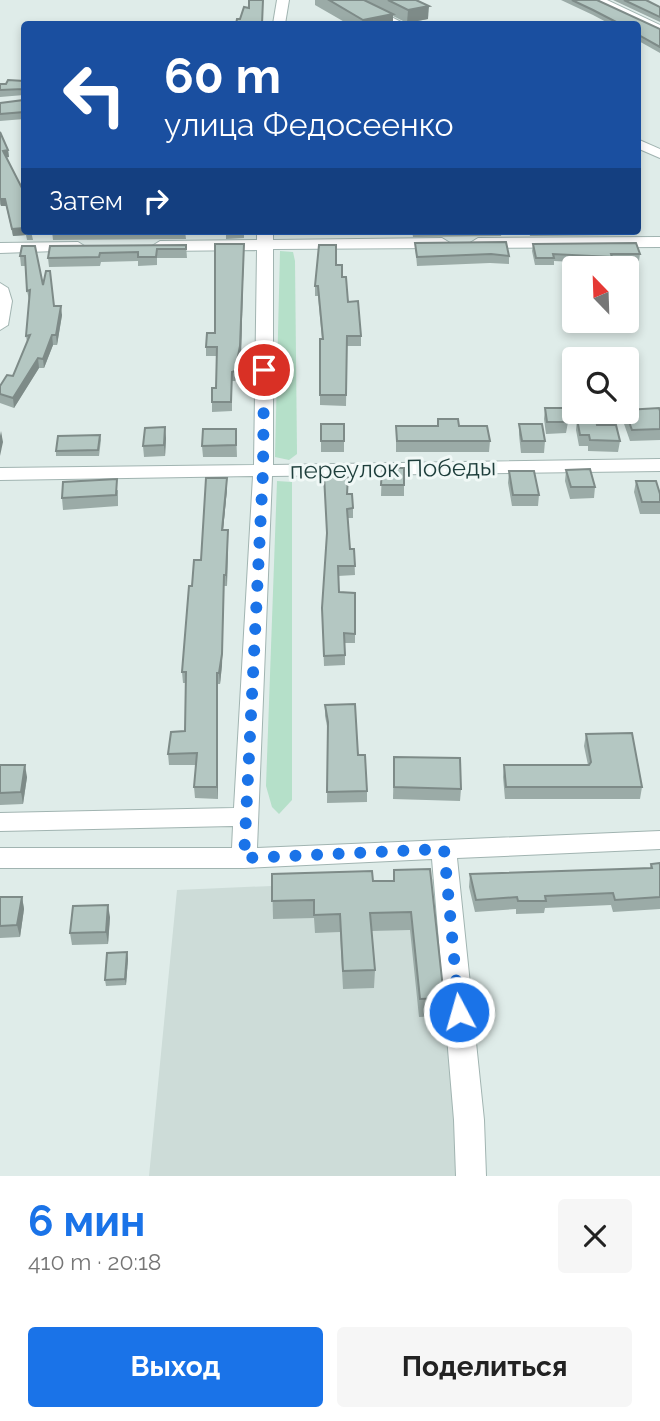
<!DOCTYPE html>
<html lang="ru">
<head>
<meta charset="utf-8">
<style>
  :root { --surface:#fff; --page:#f6f6f6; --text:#222; --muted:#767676; --accent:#1a73e8 }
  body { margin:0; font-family:Raleway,sans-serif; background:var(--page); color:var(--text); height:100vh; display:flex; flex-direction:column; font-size:26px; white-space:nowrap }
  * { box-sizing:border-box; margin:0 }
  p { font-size:23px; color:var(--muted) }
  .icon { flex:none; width:38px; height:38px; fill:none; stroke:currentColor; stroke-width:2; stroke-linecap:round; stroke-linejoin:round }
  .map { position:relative; height:1176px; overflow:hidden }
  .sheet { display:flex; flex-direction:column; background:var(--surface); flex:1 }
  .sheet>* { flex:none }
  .hud { position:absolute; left:21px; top:21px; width:620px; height:214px; border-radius:7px; box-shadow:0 4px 10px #0003; background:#1a4fa0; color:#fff; overflow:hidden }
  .needle { width:46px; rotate:337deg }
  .tools { position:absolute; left:562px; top:256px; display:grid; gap:14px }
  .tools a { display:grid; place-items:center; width:77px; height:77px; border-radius:7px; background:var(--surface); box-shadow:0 4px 10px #0003; font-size:35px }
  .pin { position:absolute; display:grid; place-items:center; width:60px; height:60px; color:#fff; margin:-30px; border:4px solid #fff; border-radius:50%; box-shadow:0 2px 7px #0007 }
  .me { position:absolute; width:77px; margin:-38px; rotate:354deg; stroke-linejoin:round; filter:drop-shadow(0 0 5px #0008) }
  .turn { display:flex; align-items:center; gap:24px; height:147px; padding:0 28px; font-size:32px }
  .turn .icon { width:91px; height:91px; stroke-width:2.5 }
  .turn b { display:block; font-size:49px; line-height:60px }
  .then { display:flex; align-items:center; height:66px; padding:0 28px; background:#0003; gap:14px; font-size:26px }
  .round { display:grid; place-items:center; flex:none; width:74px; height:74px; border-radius:7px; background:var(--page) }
  .headline { display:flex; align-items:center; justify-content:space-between; height:119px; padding:0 28px }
  h1 { font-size:42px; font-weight:700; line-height:52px; color:var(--accent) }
  .cta { display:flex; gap:14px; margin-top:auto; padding:14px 28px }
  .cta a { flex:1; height:80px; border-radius:7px; background:var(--accent); color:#fff; font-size:28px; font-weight:700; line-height:80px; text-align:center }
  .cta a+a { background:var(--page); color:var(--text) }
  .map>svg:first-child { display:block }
  .built { fill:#cddcd8 }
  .green { fill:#b5e0c9 }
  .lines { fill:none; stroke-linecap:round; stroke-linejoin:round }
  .minor-casing { stroke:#a1b4b1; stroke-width:2 }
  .minor { fill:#fff; fill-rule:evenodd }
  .wall { fill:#9baba7 }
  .shaded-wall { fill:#7e8b88 }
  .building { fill:#b4c7c2; stroke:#7e8b88; stroke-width:2 }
  .route { stroke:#1a73e8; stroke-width:12; stroke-dasharray:0 21.6 }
  .labels { text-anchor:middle; stroke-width:6; stroke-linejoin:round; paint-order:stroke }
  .street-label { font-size:24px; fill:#1e3e3b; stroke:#f0f8f6 }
</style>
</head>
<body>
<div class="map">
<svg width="660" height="1176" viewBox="0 0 660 1176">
  <rect width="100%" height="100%" fill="#dfece9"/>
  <path class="built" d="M433,879l20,172 3,125h-307l28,-286z"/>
  <g class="green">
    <path d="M280,251l13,1 2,9 2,193 -8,6 -14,-3z"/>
    <path d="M277,481l15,1v318l-13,14 -7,-7 -6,-21z"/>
  </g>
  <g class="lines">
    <g class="minor-casing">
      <g id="minor">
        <path d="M277,0h12l-4,24h-12z"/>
        <path d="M343,0h15l47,24h-15z"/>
        <path d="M592,0h15l53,25v9z"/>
        <path d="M637,139l23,10v9l-23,-10z"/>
        <path d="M257,231h16v9l169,-2 8,5 -8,5 -169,1v216l387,-6v12l-388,5 -15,372 403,-17v18l-203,9 27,262 2,56h-30l-2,-56 -22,-261 -188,9h-244v-20h232l1,-22 -233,5v-18l234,-5 19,-332 -253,4v-12l254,-3 3,-215 -97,1 -8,-5 8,-5 97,-1z"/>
        <path d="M660,237v10l-182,1 -8,-5 8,-5z"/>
        <path d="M78,242l8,5 -2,3 -84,3v-10z"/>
        <path d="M0,283l8,5 4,13 -4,24 -8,5z"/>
      </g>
    </g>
    <use href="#minor" class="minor"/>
  </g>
  <g class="wall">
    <path d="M315,0h101l12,19 -21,4 -14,-7v8h-45l-33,-19z"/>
    <path d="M561,0h36l63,29v24l-23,-13v-16h-27l-17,-9z"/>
    <path d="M613,0h33l14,7v15z"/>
    <path d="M24,81v17v-3l-24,2v-13z"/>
    <path d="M24,100v19l-24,2v-18z"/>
    <path d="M0,132l8,18 1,7h-3l18,74h7l2,9h-6l-1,-5 -13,1 -7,-30h-5l-1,-2z"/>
    <path d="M52,231h133l1,8 -133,1z"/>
    <path d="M226,231h18v7l-18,1z"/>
    <path d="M412,231h90l-1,5 -88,1z"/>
    <path d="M529,231h102v4l-101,1z"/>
    <path d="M415,243l94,13v8l-19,-1 -73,3z"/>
    <path d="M244,244l-3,112 -6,25h-3v30l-20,1v-10l4,-14 1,-32h-11v-9l9,-14z"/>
    <path d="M533,244l107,10 -1,7 -28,-1v4l-57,-3v4h-19l-3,-14z"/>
    <path d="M186,245l1,13h-30v7l-19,1v-5l-37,1 -1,4 -51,1 -1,-9z"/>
    <path d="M22,246l32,60 8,9 -5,30h-4l-9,23h-5l-25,40 -14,-5v-17l13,-10 14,-34 -1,-6 3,-36 -2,-9 -1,-25h-5l-1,-10z"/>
    <path d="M336,265l6,12 6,25 13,34v10h-14l-1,60 -26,-1v-66h2l-4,-43h-3v-10z"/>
    <path d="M545,408l23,14 -2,11 -20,1 -2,-15z"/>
    <path d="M624,411h36v29l-30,1 -7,-20z"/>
    <path d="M438,419l21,7 31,15 -1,11h-93v-26h41z"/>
    <path d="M577,419l20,6 23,16 -2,11 -30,-1v-5h-9l-3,-16z"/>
    <rect x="321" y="424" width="23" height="28"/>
    <path d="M519,424l26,17 -1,12h-23l-2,-18z"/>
    <path d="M236,429l1,28h-34l-1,-11z"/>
    <path d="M100,435l1,5 -2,16h-43v-5z"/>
    <path d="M166,438l-1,18 -21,1 -1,-11z"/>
    <path d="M382,468h22v28h-23z"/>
    <path d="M566,470l29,17 -1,11 -24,1 -5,-18z"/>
    <path d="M509,471l30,24 -1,11h-26l-4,-23z"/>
    <path d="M636,481l24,13v20h-20l-6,-22z"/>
    <path d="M227,489l-4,41h5l-1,56h-3l-2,79 -2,19h-3l1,115 -23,-1 -1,-11 2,-22h-27l-1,-11 17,-23 1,-48h-3l-1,-11 19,-112z"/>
    <path d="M118,490v16l-55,4 -1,-12z"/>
    <path d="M347,494l6,14v10h-5l2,31h4l1,26 -17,1 1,16 16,1v50h-10v22l-21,1 -2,-58z"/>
    <path d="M325,705l33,50 9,36v11l-40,1 1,-72 -3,-15z"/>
    <path d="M586,734l56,53 -2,12h-135l-2,-22 1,-12h84l-4,-19z"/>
    <path d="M394,757l67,32 -1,12 -67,-2z"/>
    <path d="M0,765l27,12 -4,27 -23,1z"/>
    <path d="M660,863v46l-47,3 -2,-7 -66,3 -1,5 -28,1v-5l-41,3 -6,-25 1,-13 180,-6 1,-4z"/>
    <path d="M430,869l14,129 -1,18 -24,1 -9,-87 -39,1 4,39 -1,18 -31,1 -3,-57 -25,1 -1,-15 -41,1 -1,-45 101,7h20z"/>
    <path d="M0,897h22l2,12 -4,28 -20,1z"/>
    <path d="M110,917l-2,27 -36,1 -2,-12z"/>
    <path d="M127,952l1,7 -2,26 -20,1 -1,-6z"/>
  </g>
  <g class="shaded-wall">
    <path d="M429,6l-1,13 -21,4 1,-13z"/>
    <path d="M393,14v10h-30v-4z"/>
    <path d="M8,150l1,7 -5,1 -1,-7z"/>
    <path d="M0,199h5l1,7h-5z"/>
    <path d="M24,228v3h3l-1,2v2l-13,1 -1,-7z"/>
    <path d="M244,244l-3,112 -6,25v-10z"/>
    <path d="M61,306l1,9 -5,30 -1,-10z"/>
    <path d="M52,335l1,10 -9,23 -1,-9z"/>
    <path d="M38,358l1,10 -25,40 -1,-10z"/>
    <path d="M165,427l1,11 -1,18 -1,-11z"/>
    <path d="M1,431l2,11 -3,14v-20z"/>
    <path d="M227,478v11l-5,52v-11z"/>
    <path d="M228,530v11l-1,45 -1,-11z"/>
    <path d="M224,575l-2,90 -2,19 -1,-11z"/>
    <path d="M217,673v11l1,115 -1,-12z"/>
    <path d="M25,765l2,12 -4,27 -2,-12z"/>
    <path d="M22,897l2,12 -4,28 -3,-12z"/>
    <path d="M108,905l2,12 -2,27 -2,-12z"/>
    <path d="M127,952l1,7 -2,26 -1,-6z"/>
  </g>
  <g class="building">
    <path d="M249,0h14l-1,24h-26l1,-5h3l4,-12 5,1z"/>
    <path d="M329,0h35l29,14 -30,6z"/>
    <path d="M388,0h28l13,6 -21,4z"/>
    <path d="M572,0h25l63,29v18l-23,-13v-10h-17l-27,-14z"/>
    <path d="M624,0h22l14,7v10z"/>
    <path d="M8,80l16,1v13l-1,-5 -23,1v-6h6z"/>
    <path d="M24,100v12l-24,2v-11z"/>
    <path d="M0,132l8,18 -5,1 21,41v36l-12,1 -7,-30h-5z"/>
    <path d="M506,242l3,14 -18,-2 -74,3 -2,-14z"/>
    <path d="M636,243l4,11h-29l1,3 -59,-3 1,4h-18l-3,-14z"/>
    <path d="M215,244h29l-4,102 -5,25 -3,1 -1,30h-19v-14h4l1,-41h-11l1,-14h8z"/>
    <path d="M186,245v4h-29l-1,8h-18v-5l-38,1 -1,4 -51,1 2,-12z"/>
    <path d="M319,245h17v20h6v12h4l2,25 10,-1 3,35h-14l-1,59h-26v-56h3l-5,-53h-3z"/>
    <path d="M22,246h13l8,39 3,-14h4l4,35h7l-5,29h-4l-9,24 -5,-1 -25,40 -13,-4v-8l7,-11 6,1 17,-41 -4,1 4,-46 -3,1 -2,-35h-5z"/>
    <path d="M545,408h19l4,14h-21z"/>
    <path d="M659,408l1,3v18l-28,1 -7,-19h1v-1z"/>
    <path d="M438,419h20l1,7h28l3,15h-93l-1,-15h42z"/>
    <path d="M577,419h19l1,6h19l4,16 -30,-1 -1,-5h-9z"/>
    <rect x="321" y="424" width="23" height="17"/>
    <path d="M519,424h23l3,17h-23z"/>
    <path d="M165,427l-1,18 -21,1 2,-18z"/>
    <path d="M203,429h33v16l-34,1z"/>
    <path d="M100,435l-2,15 -42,1 2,-15z"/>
    <path d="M382,468h22v17h-23z"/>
    <path d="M590,469l5,18h-24l-5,-17z"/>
    <path d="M509,471h25l5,24h-26z"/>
    <path d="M324,475l24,1 -1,18h5l1,14 -6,1 3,40h4l1,17h-17l1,26 16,1v41l-11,-1 1,22 -21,1 -2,-48 5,-75z"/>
    <path d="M206,478h21l-5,52h6l-2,45h-2l-2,79 -3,19h-2v114h-23l3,-34 -29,1 3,-22 14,-1 1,-59h-4l7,-86h3l2,-26h7z"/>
    <path d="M117,479l-1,16 -54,3 1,-16z"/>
    <path d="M636,481h20l4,13v8h-18z"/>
    <path d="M355,704l3,51h7l2,36 -40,1 1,-70 -3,-17z"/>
    <path d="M632,733l10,54h-136l-2,-22h85l2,-3 -5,-28z"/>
    <path d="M394,757l66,1 1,31 -67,-2z"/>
    <path d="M0,765h25l-4,27 -21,1z"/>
    <path d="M660,863v34l-45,3 -2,-7 -68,3 1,5h-28l-1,-4 -41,3 -6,-26 182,-6 -1,-4z"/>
    <path d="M430,869l14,129 -24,1 -9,-87 -41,1 5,57 -32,1 -3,-57 -26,1v-15l-42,1v-27l100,-3 1,10h21v-11z"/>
    <path d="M0,897h22l-5,28 -17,1z"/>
    <path d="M108,905l-2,27 -36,1 3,-27z"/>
    <path d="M127,952l-2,27 -20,1 2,-27z"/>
  </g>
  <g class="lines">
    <path class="route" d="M264,370l-1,101 -19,387 200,-9 15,163"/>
  </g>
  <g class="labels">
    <g class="street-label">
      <text transform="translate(393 469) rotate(-1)" y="8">переулок Победы</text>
    </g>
  </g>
</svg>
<div class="tools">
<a><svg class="needle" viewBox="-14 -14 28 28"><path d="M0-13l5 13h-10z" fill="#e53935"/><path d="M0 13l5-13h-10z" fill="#767676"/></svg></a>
<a><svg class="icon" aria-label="search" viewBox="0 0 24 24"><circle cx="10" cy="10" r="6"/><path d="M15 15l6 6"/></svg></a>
</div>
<div class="pin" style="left:264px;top:370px;background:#d93025"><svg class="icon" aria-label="arrive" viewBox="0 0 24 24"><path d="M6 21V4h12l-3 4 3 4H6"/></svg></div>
<svg class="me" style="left:459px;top:1012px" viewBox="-20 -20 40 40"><circle r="17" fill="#1a73e8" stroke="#fff" stroke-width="3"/><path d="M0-11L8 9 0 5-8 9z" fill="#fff"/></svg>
<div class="hud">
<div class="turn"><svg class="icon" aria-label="left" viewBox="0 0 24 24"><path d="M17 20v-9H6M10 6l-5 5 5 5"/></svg><div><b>60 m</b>улица Федосеенко</div></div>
<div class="then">Затем<svg class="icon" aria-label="right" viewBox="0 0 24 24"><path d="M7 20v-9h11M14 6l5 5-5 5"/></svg></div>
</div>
</div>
<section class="sheet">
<div class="headline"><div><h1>6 мин</h1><p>410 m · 20:18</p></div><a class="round"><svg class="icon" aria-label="close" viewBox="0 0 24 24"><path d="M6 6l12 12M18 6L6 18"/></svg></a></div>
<div class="cta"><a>Выход</a><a>Поделиться</a></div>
</section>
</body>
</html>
